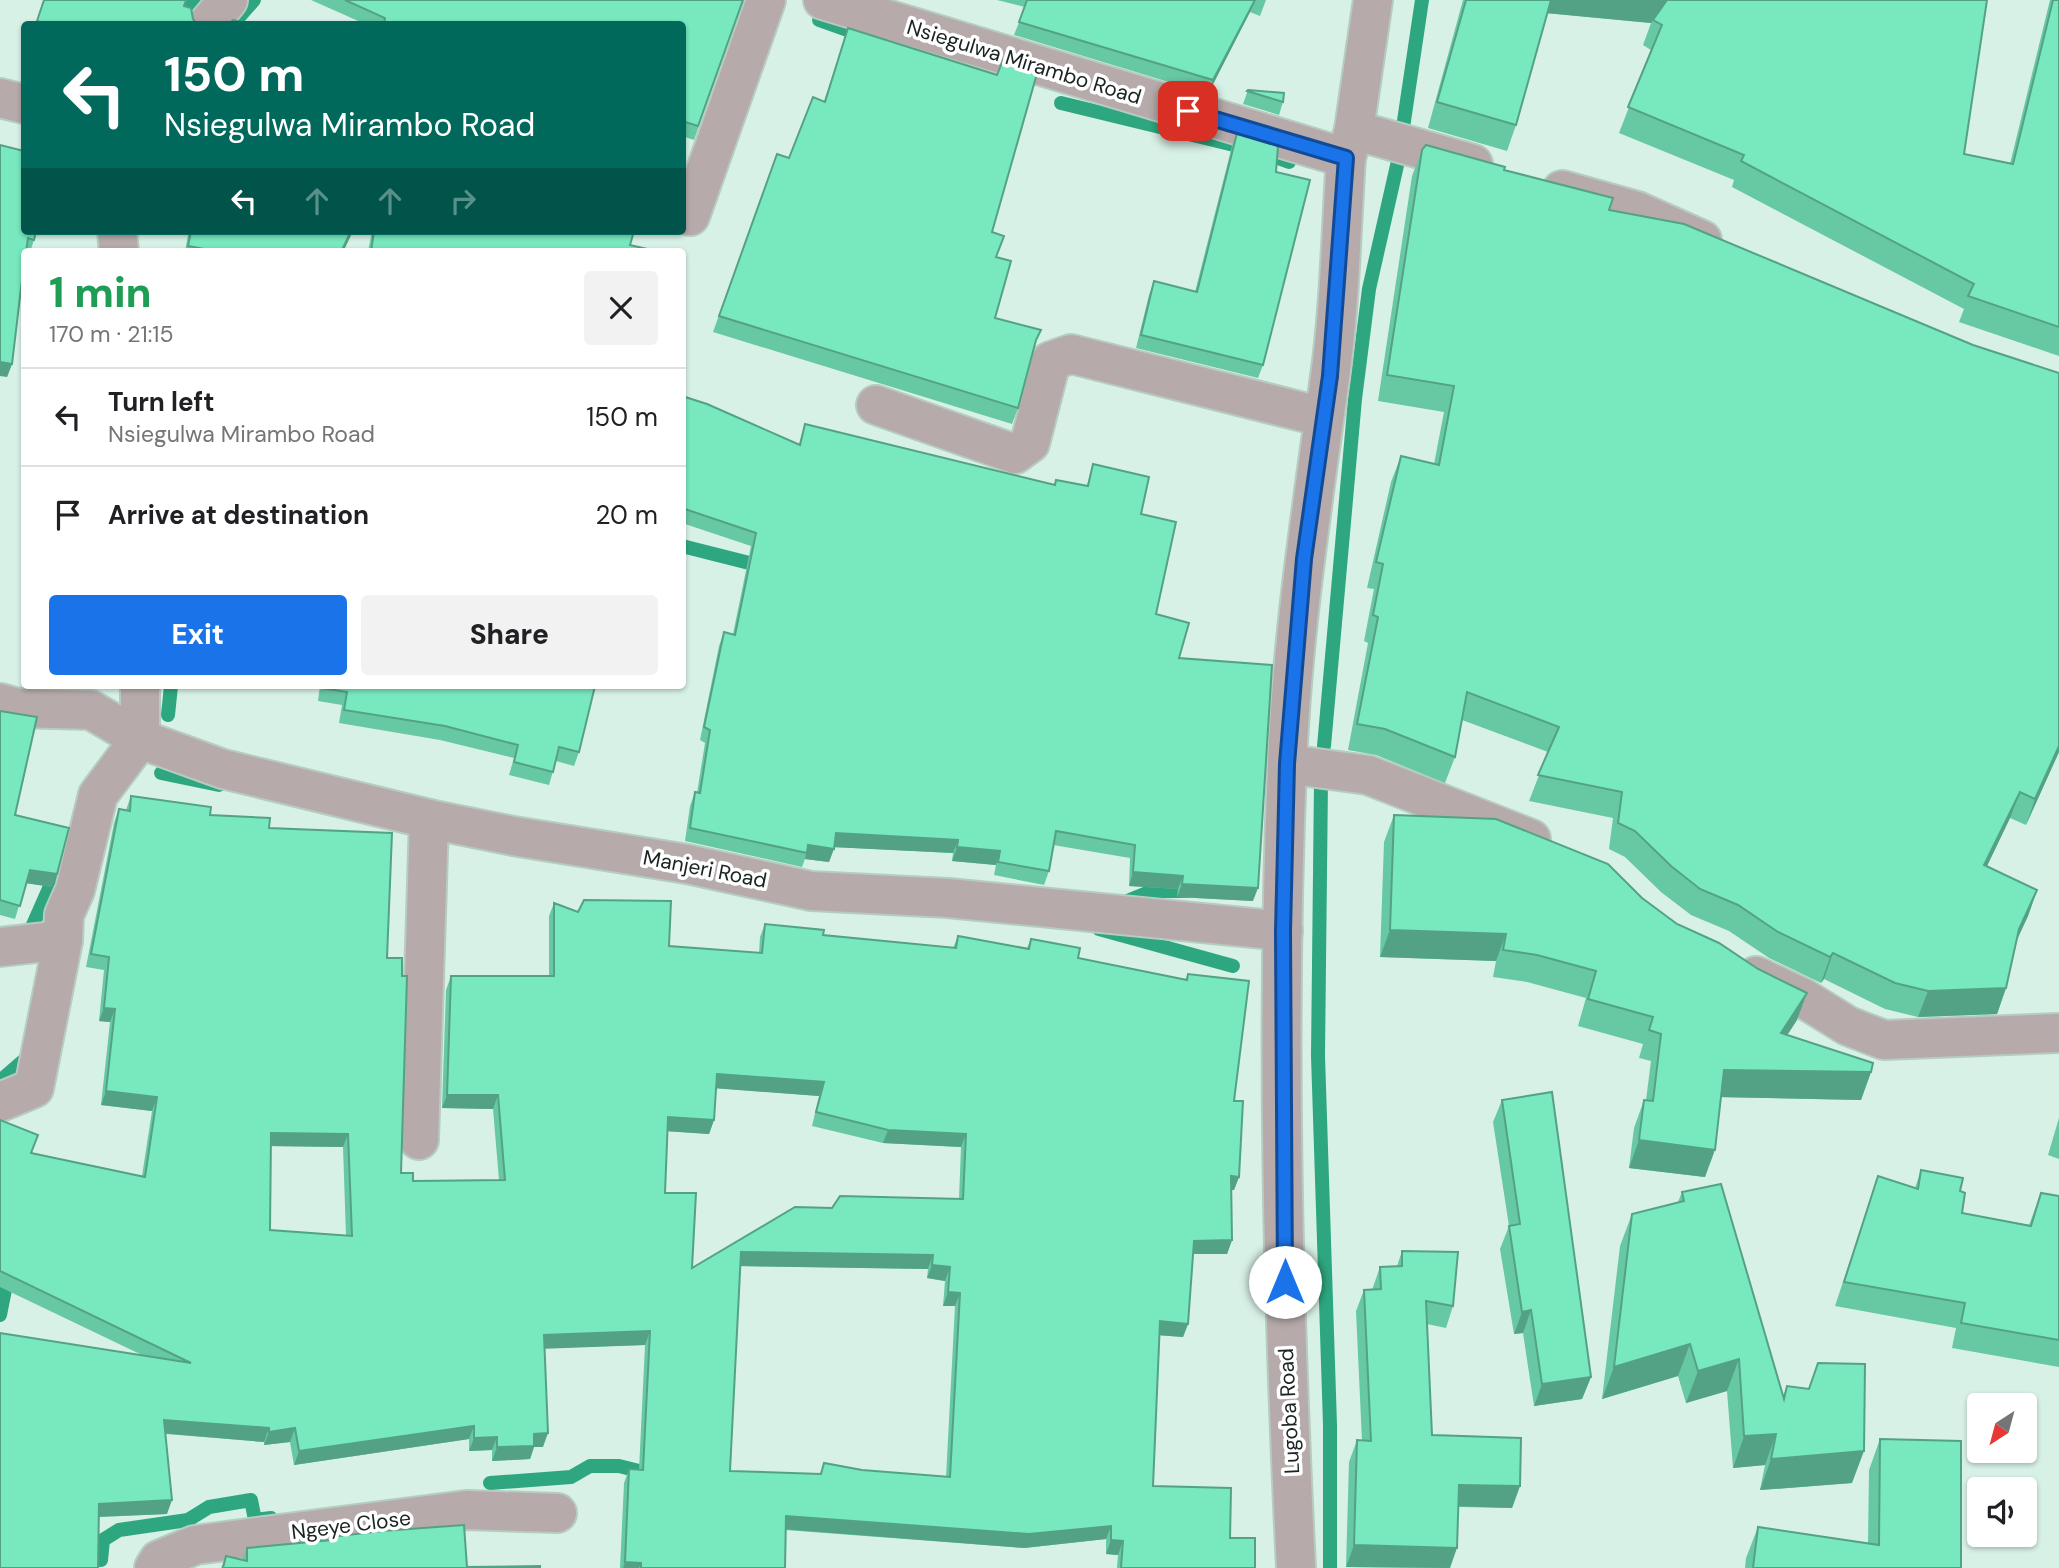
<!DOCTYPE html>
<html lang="en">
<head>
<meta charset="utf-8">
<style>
  :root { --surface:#fff; --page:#f2f2f2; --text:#202124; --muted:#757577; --line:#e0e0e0; --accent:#1a73e8 }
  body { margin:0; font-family:"DM Sans",sans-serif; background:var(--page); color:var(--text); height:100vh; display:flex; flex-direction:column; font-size:26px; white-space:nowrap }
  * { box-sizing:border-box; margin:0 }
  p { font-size:23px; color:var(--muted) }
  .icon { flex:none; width:38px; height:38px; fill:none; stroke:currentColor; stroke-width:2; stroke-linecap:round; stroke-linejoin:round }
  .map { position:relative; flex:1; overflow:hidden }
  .sheet { position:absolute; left:21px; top:248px; width:665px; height:441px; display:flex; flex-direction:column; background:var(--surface); border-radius:7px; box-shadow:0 2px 5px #0004 }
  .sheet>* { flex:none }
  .banner { position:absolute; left:21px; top:21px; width:665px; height:214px; border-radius:7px; box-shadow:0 2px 5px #0004; background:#00695c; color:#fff; overflow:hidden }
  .needle { width:46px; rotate:216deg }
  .fabs { position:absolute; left:1967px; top:1393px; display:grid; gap:14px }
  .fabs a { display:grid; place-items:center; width:70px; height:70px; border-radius:7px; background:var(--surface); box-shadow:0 2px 5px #0004; font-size:35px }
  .pin { position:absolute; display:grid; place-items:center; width:60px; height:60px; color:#fff; margin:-30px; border-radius:14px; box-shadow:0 4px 10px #0006 }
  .me { position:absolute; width:77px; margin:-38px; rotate:0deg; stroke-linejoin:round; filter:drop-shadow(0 0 5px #0008) }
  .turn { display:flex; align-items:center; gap:24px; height:147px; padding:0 28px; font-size:32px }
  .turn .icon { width:91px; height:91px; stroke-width:2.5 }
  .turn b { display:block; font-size:49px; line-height:60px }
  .lanes { display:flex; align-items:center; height:66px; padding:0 28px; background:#0003; justify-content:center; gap:35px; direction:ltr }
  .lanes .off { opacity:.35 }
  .round { display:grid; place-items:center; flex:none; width:74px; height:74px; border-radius:7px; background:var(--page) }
  .summary { display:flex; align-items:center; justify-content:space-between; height:119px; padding:0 28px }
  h1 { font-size:42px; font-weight:800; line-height:52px; color:#1e9e55 }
  .button { display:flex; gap:14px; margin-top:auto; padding:14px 28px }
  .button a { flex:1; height:80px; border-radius:7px; background:var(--accent); color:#fff; font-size:28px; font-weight:800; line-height:80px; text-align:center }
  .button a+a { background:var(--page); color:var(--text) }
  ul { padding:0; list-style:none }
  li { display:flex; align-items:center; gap:21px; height:98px; padding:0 28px; border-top:2px solid var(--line) }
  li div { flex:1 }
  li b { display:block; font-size:26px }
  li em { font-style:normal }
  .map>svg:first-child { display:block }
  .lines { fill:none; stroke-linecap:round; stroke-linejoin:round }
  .stream { stroke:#2ea781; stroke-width:14 }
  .minor-casing { stroke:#b6ccc2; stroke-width:42 }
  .minor { stroke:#b6aaaa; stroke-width:38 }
  .wall { fill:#67c8a4; fill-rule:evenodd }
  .shaded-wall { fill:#54a286 }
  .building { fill:#78e8bf; stroke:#54a286; stroke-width:2; fill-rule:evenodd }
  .route-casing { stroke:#114b97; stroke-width:18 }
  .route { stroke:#1a73e8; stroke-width:12 }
  .labels { text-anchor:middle; stroke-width:7; stroke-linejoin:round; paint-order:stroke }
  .street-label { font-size:21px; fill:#1a2420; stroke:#fff }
</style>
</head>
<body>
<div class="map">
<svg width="2059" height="1568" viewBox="0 0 2059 1568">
  <rect width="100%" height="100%" fill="#d8f1e6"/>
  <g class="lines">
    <g class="stream">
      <path d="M819,20l45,16"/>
      <path d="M173,24l24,-24"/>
      <path d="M233,24l21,-24"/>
      <path d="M1061,103l177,43"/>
      <path d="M1278,158l11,4"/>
      <path d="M682,546l83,21"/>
      <path d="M168,715l3,-29"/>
      <path d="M1324,746l31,-347 14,-110 29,-128 24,-161"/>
      <path d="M161,773l58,12"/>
      <path d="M1321,781l-3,275 12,369v143"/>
      <path d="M1120,904l32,-13h34"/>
      <path d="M1099,929l134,37"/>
      <path d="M23,936h5l42,-95"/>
      <path d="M0,1081l30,-26"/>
      <path d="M0,1283l6,2 -6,30"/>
      <path d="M490,1483l81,-6 19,-11h29l32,8"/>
      <path d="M81,1560h20l2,-20 16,-10 69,-10 21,-13 42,-7 4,20 16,-2"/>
    </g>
    <g class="minor-casing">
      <g id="minor">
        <path d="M823,0l523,158"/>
        <path d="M208,24l20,-24"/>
        <path d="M0,98l24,6"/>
        <path d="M1354,130l119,34"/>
        <path d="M1562,190l75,21 65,29"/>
        <path d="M690,216l76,-216"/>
        <path d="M117,231l2,21"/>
        <path d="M876,405l139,49 15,-11 21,-82 20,-7 252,63"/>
        <path d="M140,686v53"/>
        <path d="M0,703l18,5 73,2 49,29 83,30 206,50 84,17 174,28 124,27 137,7 335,33"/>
        <path d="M1287,764l81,11 163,64"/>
        <path d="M0,947l63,-7"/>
        <path d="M1756,976l47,22 45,28 36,14 175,-7"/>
        <path d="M0,1102l34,-14 29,-148 1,-25 11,-25 23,-95 42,-56"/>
        <path d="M419,1140l10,-321"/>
        <path d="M154,1568l5,-8 36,-15 271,-35 91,3"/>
        <path d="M1296,1568c-13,-267 -20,-535 -9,-802 5,-131 25,-259 43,-389 10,-72 11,-146 16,-219l8,-28 19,-130"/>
      </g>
    </g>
    <use href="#minor" class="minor"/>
  </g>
  <g class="wall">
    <path d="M311,0h432l-49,140 -12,-4v-112h-317z"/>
    <path d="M997,0h269l-6,16 -10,-4 -42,82 -194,-59 11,-28z"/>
    <path d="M1463,0h524l-23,154 46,10 40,-164h9v356l-100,-34 5,-13 -232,-122 2,-7 -115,-47 32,-83 -8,-5 8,-22 -104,-10 -31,112 -9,26 -79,-23z"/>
    <path d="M848,28l144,204 4,25 -1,61 41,28 -3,4 -15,58 -6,16 -299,-92 64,-178 12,4 35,-57z"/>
    <path d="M1248,90l35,12 -4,13 -36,-11z"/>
    <path d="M1237,133l39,39 -13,193 -5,13 -122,-30 13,-53 5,-14 41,11 37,-146z"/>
    <path d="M0,145l34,95 -4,12h-6l-12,112 -5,13z"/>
    <path d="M1422,150l82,20 469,175 86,407 -33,73 -16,-7 -23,48 50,24 -9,26 -11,23 -11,49 -9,26 -79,3 -33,-8 -61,-30 -3,4 -52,-25 -40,-27 -38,-16 -30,-23 -36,-35 -16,-8 4,-31 -84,-17 19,-49 -86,-32 -7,37 -10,26 -69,-28 -28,-5 20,-107 -4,-2 10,-52 -7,-1 24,-106 10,-26 33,8 10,-52 -66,-11 34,-225z"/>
    <path d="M167,231h186l-10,21h-158l3,-17z"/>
    <path d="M372,231h262l-4,14 30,7h-292z"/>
    <path d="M682,396l117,48 6,-20 249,61h33l6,-21 48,50 15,100 23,44 74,243 -76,-4 1,-8 -49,-3 1,-28 -77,-13 -4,26 -5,14 -50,-10 2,-10 -44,-4 1,-8 -119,-6 -5,15 -24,-3 -3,8 -117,-26 5,-35 5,-14 2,1 8,-50 -5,-3 19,-94 5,-14 9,2 18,-88 -69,-23z"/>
    <path d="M320,686h275l-16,66 -5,14 -18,-5 -7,24 -40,-10 5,-17 -74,-18 -101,-17 3,-18 -24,-4z"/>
    <path d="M0,711l15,104 37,72 -26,-4 -11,36 -15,-4z"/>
    <path d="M131,796l138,32 118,130 14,215 12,8 86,-1 -6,-71 -51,-1 4,-118 5,-14h98v-60l5,-13 115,43 90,7 1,-16 5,-13 58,11 130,13 5,-12 69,12 4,-9 47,19 107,22 3,-6 46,127 5,76 -5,13h-3l1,50 -5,14h-34l-5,70 -5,13 -23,-2 -7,151 77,52 25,30h-138l1,-13 -12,-1v-15l-82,9 -239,-18v38h-165l4,-85 5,-14 10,1 6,-125 -101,3 -1,99h-9l-4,12 -38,2v-11l-23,1v-12l-175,26 -4,-23 -26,3v-3l-98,-8 1,80 -68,3 -99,51 142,-213 -142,-68v-167l31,33 111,23 10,-65 -51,-6 9,-83 -11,-1 5,-51 -18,-3 28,-144 5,-14 7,1zM716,1088l103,8 -7,30 71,17 78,4 -2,52 -127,9 -140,60 -27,-75 3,-62 41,3 5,-14zM271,1146l72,1 3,89 -76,-6zM740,1266l188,3 -1,9 18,3 -2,25h12l-9,171 -84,-7 -38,-7 -4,11 -90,-3z"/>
    <path d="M1394,815l248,83 155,122 -10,15 84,37 -10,28 -140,-3 -16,80 -76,-9 5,-40 10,-28h2l5,-39 -12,-3 4,-14 -65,-18 8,-28 -59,-16 -34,-5 3,-16 -116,-4 4,-115z"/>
    <path d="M1502,1100l89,277 -9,22 -48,7 -11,-73 -9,1 -14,-85 9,-23 -16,-104z"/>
    <path d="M2059,1118v41l-11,-4z"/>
    <path d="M1921,1170l39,21 2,22 67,12 12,-32 18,3v171l-107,-19 4,-20 -121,-22 43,-130 37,12z"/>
    <path d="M1682,1192l101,204 4,-10 21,3 10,-26 34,120 -92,7 5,-25 -32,3 -6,-77 -41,12 -8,-27 -76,23 18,-153 12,-32 46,-12z"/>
    <path d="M1402,1251l51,55 -7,22 -19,-4 5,111 88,51 -8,22 -54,-1 -8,61 -104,-1 3,-105 8,-22 5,1 -6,-130 8,-21h8l8,-23 17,-1z"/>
    <path d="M1880,1439l81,129h-216l1,-10 12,-31 110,16 1,-73z"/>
    <path d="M330,1537l137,30 73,1h-319l5,-12 16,4 5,-12 82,-8z"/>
  </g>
  <g class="shaded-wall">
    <path d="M1255,0l-5,12 -42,82 5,-14z"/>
    <path d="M1550,0h118l-15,20 -2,3 -106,-10z"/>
    <path d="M351,231h2l-10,21h-2z"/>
    <path d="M0,362l12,2 -5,13 -7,-1z"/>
    <path d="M2059,746v6l-33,73 9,-26z"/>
    <path d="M2020,792l-10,26 -35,73 9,-26z"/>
    <path d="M836,833l122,7 -5,13 -122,-6z"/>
    <path d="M808,845l26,4 -5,13 -24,-3z"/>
    <path d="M957,847l43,4 -4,14 -44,-4z"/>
    <path d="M30,870l27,4 -5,13 -27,-4z"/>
    <path d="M1133,872l50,4 -5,13 -49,-3z"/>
    <path d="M1182,884l76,4 -5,13 -76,-4z"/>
    <path d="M2037,890l-9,26 -18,39 9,-26z"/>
    <path d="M1390,930l116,4 -10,27 -116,-4z"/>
    <path d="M1833,953l-9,26 -3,4 9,-26z"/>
    <path d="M2006,988l-9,26 -79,3 10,-26z"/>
    <path d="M1807,993l-10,27 -26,40 10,-27z"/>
    <path d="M104,1008l11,1 -5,13 -11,-1z"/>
    <path d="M1724,1070l147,2 -10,28 -147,-3z"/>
    <path d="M717,1074l107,8 -5,14 -107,-8z"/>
    <path d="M106,1091l51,6 -5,14 -51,-6z"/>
    <path d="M447,1095h51l-5,14 -51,-1z"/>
    <path d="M668,1117l46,3 -5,14 -46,-3z"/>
    <path d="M888,1130l78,4 -5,13 -78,-4z"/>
    <path d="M271,1133l77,1 -5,13 -77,-1z"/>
    <path d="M1639,1140l76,10 -10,27 -76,-9z"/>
    <path d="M1231,1176l8,1 -5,13h-8z"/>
    <path d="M1232,1240l-5,14h-38l5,-13z"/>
    <path d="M741,1252l192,3 -5,14 -192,-3z"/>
    <path d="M932,1265l18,2 -5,14 -18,-3z"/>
    <path d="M948,1292l12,1 -5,13h-12z"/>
    <path d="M1531,1310l-8,23 -9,1 8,-22z"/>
    <path d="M1160,1321l28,3 -5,13 -28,-2z"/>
    <path d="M650,1331l-5,14 -106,4 5,-14z"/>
    <path d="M1690,1344l-12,32 -76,23 12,-32z"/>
    <path d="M1739,1359l-12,32 -41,12 12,-32z"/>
    <path d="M1591,1377l-9,22 -48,7 8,-22z"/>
    <path d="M164,1420l105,8 -5,14 -105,-9z"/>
    <path d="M474,1426l-5,13 -175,26 5,-14z"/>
    <path d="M295,1428l-5,14 -26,3 5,-13z"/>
    <path d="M548,1433l-5,14h-9l-4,12 -38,2 5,-14 37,-13z"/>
    <path d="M1776,1434l-11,31 -32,3 11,-32z"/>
    <path d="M497,1437l-5,13 -23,1 5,-13z"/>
    <path d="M1864,1451l-12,32 -92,7 11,-31z"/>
    <path d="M1459,1485l61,1 -8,22 -61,-2z"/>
    <path d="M172,1500l-5,14 -73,3 5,-13z"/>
    <path d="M786,1516l325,10 -5,13 -82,9 -243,-19z"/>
    <path d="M1111,1540l12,1 -5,14 -12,-1z"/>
    <path d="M1354,1545l103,3 -7,20 -104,-1z"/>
    <path d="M625,1562l16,1 -2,5h-16z"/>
  </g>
  <g class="building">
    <path d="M44,0h142l-2,6 7,2 2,11 4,5h-151l-9,-3z"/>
    <path d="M345,0h398l-45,126 -16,-5v-97h-298l1,-6z"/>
    <path d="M1027,0h228l-42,80 -194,-58z"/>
    <path d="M1466,0h85l-35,125 -79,-23z"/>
    <path d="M1667,0h320l-23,154 49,10 40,-164h6v327l-91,-31 6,-12 -233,-123 3,-6 -116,-48 34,-82 -9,-5z"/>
    <path d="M233,20l15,4h-20z"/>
    <path d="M848,28l149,47 6,-15 35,10 -46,162 12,4 -8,21 15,4 -16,57 46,12 -5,10 -18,68 -299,-92 58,-162 12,4 24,-61 12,5z"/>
    <path d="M1248,90l36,3 -1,9 -36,-11z"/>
    <path d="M1237,133l41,13 -2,26 34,8 -47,185 -122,-30 13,-54 43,11z"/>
    <path d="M0,145l24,6v80h12l-2,9 -6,-2 -2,14h-2v11l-12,101 -12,-2z"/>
    <path d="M1426,145l79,22 -1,3 109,28 -4,12 75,14 289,121 86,28v373l-24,53 -15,-7 -36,73 53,25 -18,39 -13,59 -78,3 -33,-8 -62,-30 -3,4 -52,-25 -40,-27 -38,-16 -29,-23 -36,-35 -17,-8 4,-31 -84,-17 21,-48 -92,-35 -12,65 -70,-28 -28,-5 21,-107 -5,-2 10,-51 -7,-2 25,-106 38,9 15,-79 -67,-11 35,-225z"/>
    <path d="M191,231h160l-10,21h-131v-2l-22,-4z"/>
    <path d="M374,231h260l-4,14 30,7h-289z"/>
    <path d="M682,396l25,8 93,41 5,-21 250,61 1,-5 32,6 5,-22 56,13 -8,37 35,8 -20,92 33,9 -10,35 93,7 -14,223 -76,-4 1,-8 -50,-4 2,-27 -79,-14 -7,40 -51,-9 2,-11 -43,-4 1,-7 -122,-7 -2,16 -26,-4 -1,8 -117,-25 5,-36 5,1 10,-63 -6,-3 20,-95 11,3 21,-102 -71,-24 -3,6z"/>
    <path d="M323,686h272l-16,66 -20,-5 -6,25 -39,-10 4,-17 -73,-19 -101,-16 3,-18 -25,-4z"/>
    <path d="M0,711l37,6 -22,98 54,13 -12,46 -27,-4 -10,36 -20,-6z"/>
    <path d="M131,796l80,11 -1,8 60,3 -1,10 123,5 -5,125h15v18h5l-6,197h12v8l92,-1 -7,-85h-51l4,-119h103v-73l24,9 6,-12 87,1 -2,45 93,7 3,-29 59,6 -1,5 133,13 2,-12 71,13 2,-10 49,9 -2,10 109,22 1,-6 61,7 -15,120h9l-4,76 -8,-1 1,64 -38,1 -6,83 -28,-3 -7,165 78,2 -1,50h25v30h-134l2,-27 -12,-1v-14l-82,8 -243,-18 -1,52h-144v-5l-16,-1 4,-93 14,1 7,-139 -106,4 4,98 -14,1v12l-37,1v-10l-23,1v-12l-175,25 -4,-23 -26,4v-4l-105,-8 8,80 -73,4 -1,64h-98v-235l191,30 -191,-92v-151l38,15 -7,18 114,24 12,-80 -51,-6 9,-82 -11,-1 5,-51 -18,-3 28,-145 11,2zM717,1074l107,8 -8,30 72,18 78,4 -3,65 -123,-3 -8,12 -37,-1 -103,61 4,-75h-31l3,-76 46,3zM271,1133l77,1 4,102 -82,-6zM741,1252l192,3 -1,10 18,2 -2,25 12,1 -10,184 -88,-7 -38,-7 -3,11 -91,-3z"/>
    <path d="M1394,815l102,4 112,45 34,34 35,26 42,19 39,26 49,24 -26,40 92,30 -2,9 -147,-2 -9,80 -76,-10 5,-40 9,1 8,-67 -12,-4 4,-13 -65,-18 8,-28 -59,-16 -34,-5 3,-16 -116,-4z"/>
    <path d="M1552,1092l39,285 -49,7 -11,-74 -9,2 -13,-86 11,-2 -18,-124z"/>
    <path d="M1921,1170l42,8 -3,13 5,2 -3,20 69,13 10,-33 18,3v144l-98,-17 4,-20 -121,-21 34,-106 40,13z"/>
    <path d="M1721,1184l63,215 3,-13 22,3 9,-26 47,1 -1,87 -93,8 5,-25 -32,2 -5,-77 -41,12 -8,-27 -76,23 18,-153 52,-13 -2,-9z"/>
    <path d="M1402,1251l56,1 -5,54 -27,-5 6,134 89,3 -1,48 -61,-1 -2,63 -103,-3 3,-105 14,1 -7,-151 17,-1 -1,-22 22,-1z"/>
    <path d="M1880,1439l81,2v127h-208l5,-41 121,18z"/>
    <path d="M464,1525l3,42 73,-1v2h-317l3,-12 21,5v-13l84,-8 -1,-3 52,-6z"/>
  </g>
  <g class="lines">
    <g class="route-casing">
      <path id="route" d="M1188,111l158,47 -16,218 -26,183 -17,205 -4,167 2,351"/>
    </g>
    <use href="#route" class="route"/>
  </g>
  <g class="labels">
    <g class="street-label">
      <text transform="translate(1024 62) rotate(17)" y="7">Nsiegulwa Mirambo Road</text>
      <text transform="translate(705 869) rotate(11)" y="7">Manjeri Road</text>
      <text transform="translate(1289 1411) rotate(-93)" y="7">Lugoba Road</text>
      <text transform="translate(351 1525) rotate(-7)" y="7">Ngeye Close</text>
    </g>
  </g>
</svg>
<div class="fabs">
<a><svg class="needle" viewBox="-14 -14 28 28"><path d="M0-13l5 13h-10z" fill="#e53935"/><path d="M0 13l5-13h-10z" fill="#757577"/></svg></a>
<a><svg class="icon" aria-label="sound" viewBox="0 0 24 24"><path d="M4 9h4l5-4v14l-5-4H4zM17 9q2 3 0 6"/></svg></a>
</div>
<div class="pin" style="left:1188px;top:111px;background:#d93025"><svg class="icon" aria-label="arrive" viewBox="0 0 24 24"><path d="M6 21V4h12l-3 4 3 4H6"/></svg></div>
<svg class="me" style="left:1285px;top:1282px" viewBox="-20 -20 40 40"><circle r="19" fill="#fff"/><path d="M0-13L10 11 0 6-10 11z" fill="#1a73e8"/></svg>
<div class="banner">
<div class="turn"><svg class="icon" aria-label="left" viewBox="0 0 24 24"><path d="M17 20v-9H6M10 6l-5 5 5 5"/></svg><div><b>150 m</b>Nsiegulwa Mirambo Road</div></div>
<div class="lanes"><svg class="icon" aria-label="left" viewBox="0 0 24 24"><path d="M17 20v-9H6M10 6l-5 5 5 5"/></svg><svg class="icon off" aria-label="ahead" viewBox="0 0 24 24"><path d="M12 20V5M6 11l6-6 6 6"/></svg><svg class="icon off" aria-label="ahead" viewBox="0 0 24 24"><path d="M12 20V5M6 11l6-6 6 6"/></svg><svg class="icon off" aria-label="right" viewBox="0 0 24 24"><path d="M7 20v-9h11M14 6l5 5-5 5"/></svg></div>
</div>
<section class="sheet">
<div class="summary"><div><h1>1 min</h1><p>170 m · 21:15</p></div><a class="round"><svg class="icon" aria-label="close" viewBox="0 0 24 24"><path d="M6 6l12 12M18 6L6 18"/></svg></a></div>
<ul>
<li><svg class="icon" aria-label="left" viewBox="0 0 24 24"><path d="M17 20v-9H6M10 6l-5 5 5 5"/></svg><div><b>Turn left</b><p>Nsiegulwa Mirambo Road</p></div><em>150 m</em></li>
<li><svg class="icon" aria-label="arrive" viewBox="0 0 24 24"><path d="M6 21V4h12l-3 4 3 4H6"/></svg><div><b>Arrive at destination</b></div><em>20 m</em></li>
</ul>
<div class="button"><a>Exit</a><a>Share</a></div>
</section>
</div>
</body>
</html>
